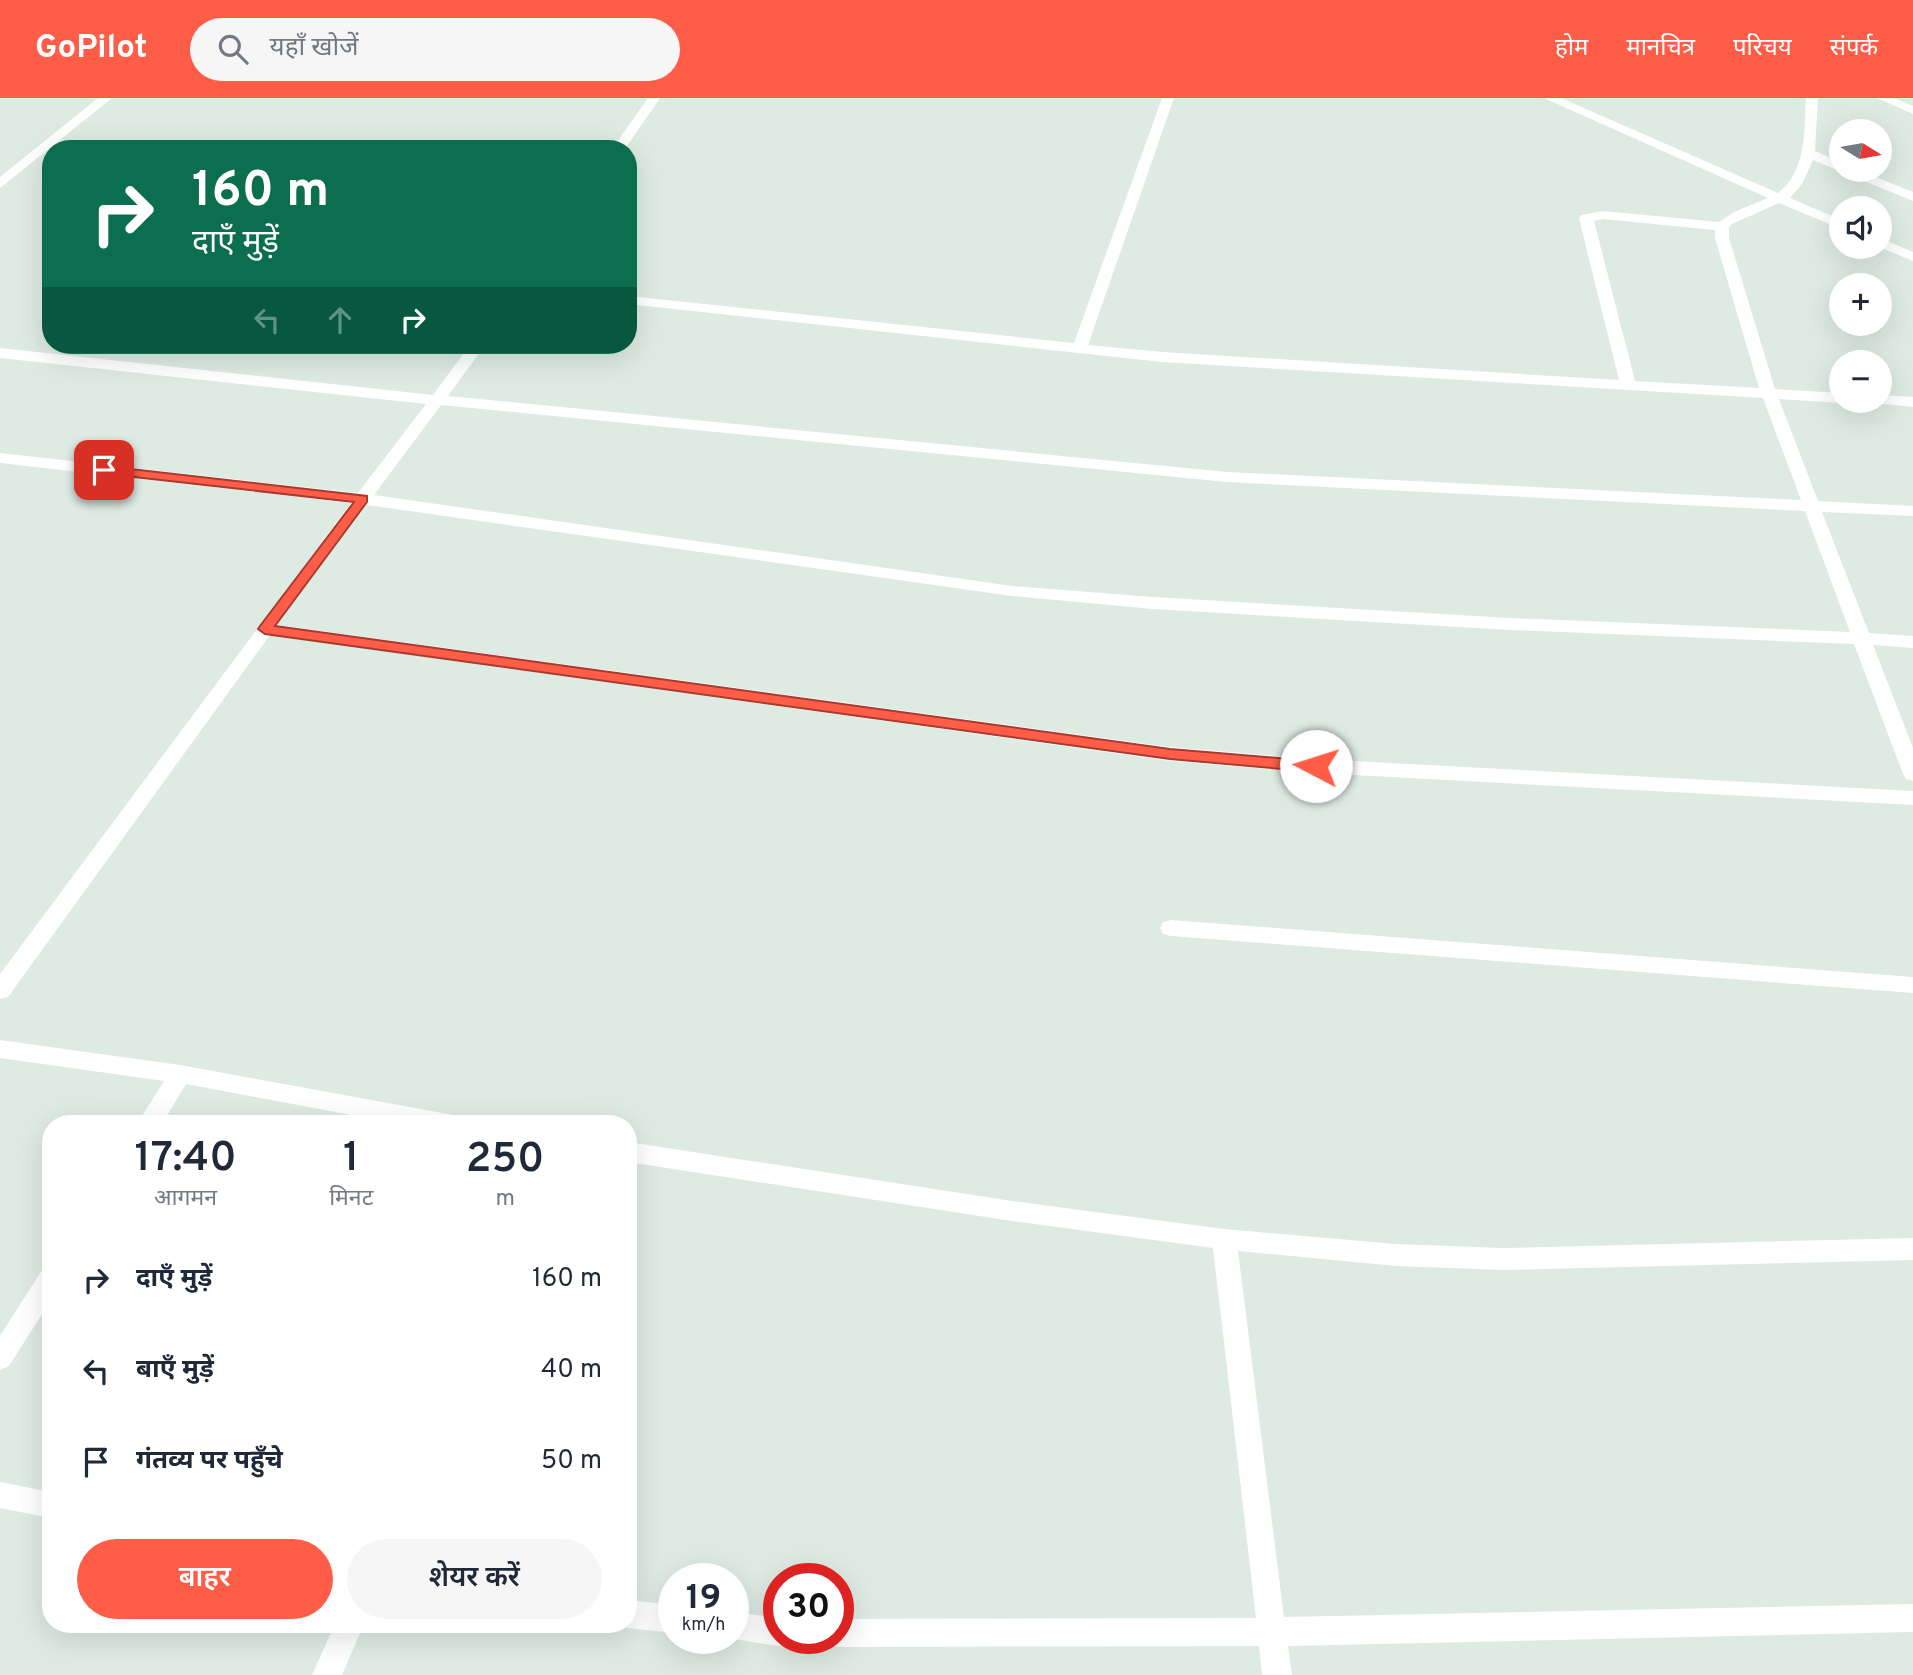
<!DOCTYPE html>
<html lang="hi">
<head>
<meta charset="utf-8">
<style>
  :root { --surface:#fff; --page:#f6f6f7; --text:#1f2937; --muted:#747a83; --accent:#ff5d48 }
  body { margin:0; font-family:Overpass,"Noto Sans Devanagari",sans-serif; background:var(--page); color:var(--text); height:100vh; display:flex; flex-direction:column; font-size:26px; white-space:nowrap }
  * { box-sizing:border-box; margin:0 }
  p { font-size:23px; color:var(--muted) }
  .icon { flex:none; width:38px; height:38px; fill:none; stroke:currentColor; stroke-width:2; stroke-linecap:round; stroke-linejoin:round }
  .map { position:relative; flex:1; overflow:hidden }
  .side { position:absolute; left:42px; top:1017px; width:595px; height:518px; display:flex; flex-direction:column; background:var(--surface); border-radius:28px; box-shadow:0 7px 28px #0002 }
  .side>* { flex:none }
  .guide { position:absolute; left:42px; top:42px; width:595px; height:214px; border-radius:28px; box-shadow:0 7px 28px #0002; background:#0b6e4f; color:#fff; overflow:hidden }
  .needle { width:46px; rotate:101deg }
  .buttons { position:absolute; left:1829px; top:21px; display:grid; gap:14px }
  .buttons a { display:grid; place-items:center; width:63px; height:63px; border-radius:50%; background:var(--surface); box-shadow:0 7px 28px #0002; font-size:35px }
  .speed { position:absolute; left:658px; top:1465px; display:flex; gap:14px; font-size:35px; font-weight:700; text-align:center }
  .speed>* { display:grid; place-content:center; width:91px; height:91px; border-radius:50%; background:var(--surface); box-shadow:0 7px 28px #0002; line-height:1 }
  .speed small { font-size:18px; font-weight:400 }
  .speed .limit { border:10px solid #d22; background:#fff; color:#111 }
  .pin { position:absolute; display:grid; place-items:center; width:60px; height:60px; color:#fff; margin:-30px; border-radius:14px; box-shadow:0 4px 10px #0006 }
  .me { position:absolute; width:77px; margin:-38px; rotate:275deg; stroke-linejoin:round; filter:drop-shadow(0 0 5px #0008) }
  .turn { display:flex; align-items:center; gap:24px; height:147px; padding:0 35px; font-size:32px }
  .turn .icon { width:91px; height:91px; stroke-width:2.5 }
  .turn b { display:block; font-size:49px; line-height:60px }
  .lanes { display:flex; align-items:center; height:66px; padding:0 35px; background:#0003; justify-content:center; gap:35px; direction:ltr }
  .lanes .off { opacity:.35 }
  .eta { display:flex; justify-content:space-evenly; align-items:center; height:119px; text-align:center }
  .eta b { font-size:42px; font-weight:600; line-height:49px }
  .cta { display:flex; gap:14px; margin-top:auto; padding:14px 35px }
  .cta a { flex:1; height:80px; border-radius:42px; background:var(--accent); color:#fff; font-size:28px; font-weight:600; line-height:80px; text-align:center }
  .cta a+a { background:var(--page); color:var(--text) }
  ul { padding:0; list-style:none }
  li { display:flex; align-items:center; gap:21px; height:91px; padding:0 35px }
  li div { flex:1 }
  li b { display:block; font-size:26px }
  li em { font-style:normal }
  header { display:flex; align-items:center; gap:42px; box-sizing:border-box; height:98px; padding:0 35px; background:var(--accent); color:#fff }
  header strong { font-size:33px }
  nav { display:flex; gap:38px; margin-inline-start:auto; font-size:24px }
  .search { width:490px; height:63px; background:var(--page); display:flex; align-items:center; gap:18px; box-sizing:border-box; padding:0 24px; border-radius:38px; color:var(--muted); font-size:26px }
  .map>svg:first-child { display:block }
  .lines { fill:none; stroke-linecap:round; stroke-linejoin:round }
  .street { fill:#fff; fill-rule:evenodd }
  .route { fill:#ff5d48; stroke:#a63c2f; stroke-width:2 }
</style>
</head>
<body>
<header>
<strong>GoPilot</strong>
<div class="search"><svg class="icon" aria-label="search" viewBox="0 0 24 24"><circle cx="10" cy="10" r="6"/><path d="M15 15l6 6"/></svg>यहाँ खोजें</div>
<nav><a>होम</a><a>मानचित्र</a><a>परिचय</a><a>संपर्क</a></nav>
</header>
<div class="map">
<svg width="1913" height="1577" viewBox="0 0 1913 1577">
  <rect width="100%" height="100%" fill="#ddebe3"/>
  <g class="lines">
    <g class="street">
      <path d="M98,0h14l-112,90v-11z"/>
      <path d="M648,0h12l-35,51h-13z"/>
      <path d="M1162,0h12l-86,247 74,7 457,28 -40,-162 2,-3 22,-4 116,11 15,-10 34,-14 -224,-100h17l217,95c29,-22 26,-62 28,-95h12l-3,53 26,11v8h17l55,22v9l-100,-41 -11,24 -12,14 51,22v9l-62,-26 -47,21 -3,3v11l46,151 66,4v8h6l-6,2 -62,-4 39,102 95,5v10l-91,-4 47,121 44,3v12l-40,-3 40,103v33l-7,-2 -3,-5 -49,-130 -344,-14 -357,-21 -141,-13 -645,-91 -90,120 893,122 146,12 597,32v14l-597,-32 -146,-12 -900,-126 -262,362 -8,2v-25l351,-471 -351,-40v-10l358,40 68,-89 -426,-46v-10l433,47 37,-50h15l-37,51 779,76 574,28 -38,-102 -601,-36 -534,-58v-8l446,47zM1603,121l112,11v8l44,150 -124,-7 -41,-160zM441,307l786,77 578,29 45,121 -340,-14 -357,-21 -141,-11 -638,-91z"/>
      <path d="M1877,0h17l19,8v8z"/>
      <path d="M1880,140l33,14v9l-34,-14z"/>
      <path d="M1880,297l33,2v10l-39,-4 -1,-2h7z"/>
      <path d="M1171,822l742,57v16l-742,-57 -8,-2 -3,-6 3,-6z"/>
      <path d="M0,942l180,25 273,50 8,2 4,7h-66l-213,-40 -24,40h-25l27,-43 -164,-23z"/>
      <path d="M628,1044l384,59 212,28 172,15 107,4 410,-10v22l-410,10 -107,-4 -158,-15 46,366 629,-13v28l-625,14 4,29h-30l-3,-29 -421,1 -10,-4 -2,-5h12v-19l418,-1 -43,-370 -201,-27 -384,-59z"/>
      <path d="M51,1169v33l-42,66 -9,4v-34l42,-66z"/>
      <path d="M0,1384l51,10v26l-51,-10z"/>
      <path d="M628,1502l46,5v28l-46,-5 -10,-4h10z"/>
      <path d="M733,1514l46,6v20h12l-2,4 -10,4 -52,-8h6z"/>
      <path d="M335,1526h29l-22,51h-30z"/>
    </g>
  </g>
  <path class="route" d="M104,368l263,30v6l-92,124 895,123 146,12 7,5 -7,6 -146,-13 -905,-125 -7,-5 2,-3 94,-124 -255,-29v-6z"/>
</svg>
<div class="buttons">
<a><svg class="needle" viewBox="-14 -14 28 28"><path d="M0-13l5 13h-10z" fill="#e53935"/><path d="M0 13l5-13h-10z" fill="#747a83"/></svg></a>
<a><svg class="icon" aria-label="sound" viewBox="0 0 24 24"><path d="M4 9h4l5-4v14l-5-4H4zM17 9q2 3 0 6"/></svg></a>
<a>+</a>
<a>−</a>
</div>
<div class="speed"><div>19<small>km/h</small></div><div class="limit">30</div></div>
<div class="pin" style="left:104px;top:372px;background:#d93025"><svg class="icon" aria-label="arrive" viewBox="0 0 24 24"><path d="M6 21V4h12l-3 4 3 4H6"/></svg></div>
<svg class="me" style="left:1316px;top:668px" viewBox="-20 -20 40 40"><circle r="19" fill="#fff"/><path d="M0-13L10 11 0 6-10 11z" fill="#ff5d48"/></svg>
<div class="guide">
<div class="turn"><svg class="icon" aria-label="right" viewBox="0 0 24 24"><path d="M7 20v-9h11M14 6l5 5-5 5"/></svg><div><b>160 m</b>दाएँ मुड़ें</div></div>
<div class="lanes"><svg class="icon off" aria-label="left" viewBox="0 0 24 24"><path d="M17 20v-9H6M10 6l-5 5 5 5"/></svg><svg class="icon off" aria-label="ahead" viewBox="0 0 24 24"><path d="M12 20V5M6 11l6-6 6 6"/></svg><svg class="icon" aria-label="right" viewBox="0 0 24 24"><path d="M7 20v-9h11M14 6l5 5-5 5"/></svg></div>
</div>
<section class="side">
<div class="eta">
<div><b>17:40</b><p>आगमन</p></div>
<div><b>1</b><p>मिनट</p></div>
<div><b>250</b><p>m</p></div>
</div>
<ul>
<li><svg class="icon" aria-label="right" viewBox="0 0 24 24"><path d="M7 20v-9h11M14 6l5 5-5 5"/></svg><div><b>दाएँ मुड़ें</b></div><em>160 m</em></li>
<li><svg class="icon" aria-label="left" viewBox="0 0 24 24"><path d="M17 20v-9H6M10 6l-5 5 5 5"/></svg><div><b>बाएँ मुड़ें</b></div><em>40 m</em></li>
<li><svg class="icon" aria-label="arrive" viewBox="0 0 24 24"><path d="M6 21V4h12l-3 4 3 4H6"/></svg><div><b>गंतव्य पर पहुँचे</b></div><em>50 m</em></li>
</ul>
<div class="cta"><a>बाहर</a><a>शेयर करें</a></div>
</section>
</div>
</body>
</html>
